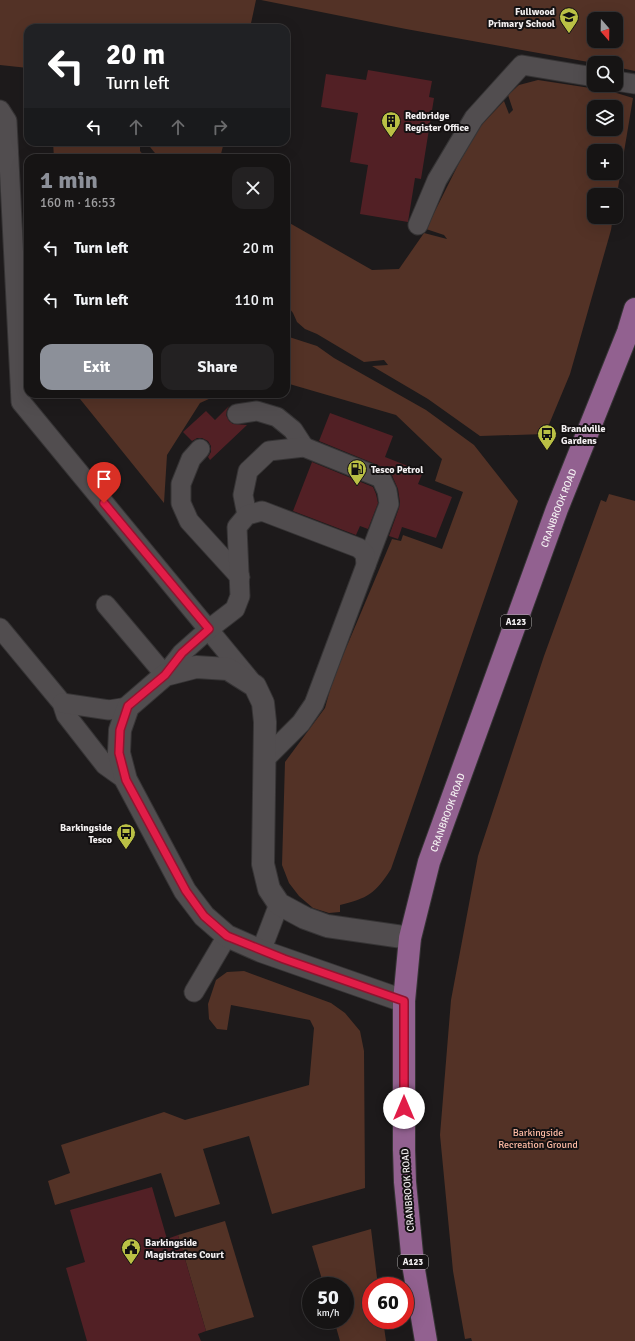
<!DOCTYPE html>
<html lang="en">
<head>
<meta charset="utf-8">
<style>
  :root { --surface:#161414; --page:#232122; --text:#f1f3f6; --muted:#9e9ea0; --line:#353334; --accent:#8c9099 }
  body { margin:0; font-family:Signika,sans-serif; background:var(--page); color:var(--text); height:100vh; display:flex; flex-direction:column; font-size:15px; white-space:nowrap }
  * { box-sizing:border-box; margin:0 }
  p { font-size:13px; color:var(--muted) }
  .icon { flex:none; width:22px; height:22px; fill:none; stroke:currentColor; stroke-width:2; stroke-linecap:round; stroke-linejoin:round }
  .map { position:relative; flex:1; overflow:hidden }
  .panel { position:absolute; left:24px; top:154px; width:266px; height:244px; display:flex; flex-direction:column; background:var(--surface); border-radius:12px; box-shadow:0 4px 16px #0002,0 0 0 1px var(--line) }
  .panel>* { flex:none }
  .guide { position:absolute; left:24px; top:24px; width:266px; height:122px; border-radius:12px; box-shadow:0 4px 16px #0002,0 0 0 1px var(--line); background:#202124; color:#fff; overflow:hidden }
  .needle { width:26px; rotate:160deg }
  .tools { position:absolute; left:587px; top:12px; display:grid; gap:8px }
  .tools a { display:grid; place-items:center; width:36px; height:36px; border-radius:8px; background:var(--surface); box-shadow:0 4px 16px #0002,0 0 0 1px var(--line); font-size:20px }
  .speed { position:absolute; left:302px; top:1277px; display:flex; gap:8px; font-size:20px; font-weight:700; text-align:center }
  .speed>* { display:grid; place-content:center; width:52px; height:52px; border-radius:50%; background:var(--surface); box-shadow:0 4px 16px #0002,0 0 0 1px var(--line); line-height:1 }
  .speed small { font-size:10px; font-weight:400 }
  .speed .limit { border:6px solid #d22; background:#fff; color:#111 }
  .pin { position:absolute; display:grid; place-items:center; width:34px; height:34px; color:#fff; margin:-41px -17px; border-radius:50% 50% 50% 0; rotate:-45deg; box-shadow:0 0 4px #0007 }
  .pin .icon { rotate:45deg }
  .me { position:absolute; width:44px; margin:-22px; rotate:0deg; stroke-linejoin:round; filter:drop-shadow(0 0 3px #0008) }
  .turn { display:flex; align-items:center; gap:14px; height:84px; padding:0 16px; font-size:18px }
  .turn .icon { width:52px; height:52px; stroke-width:2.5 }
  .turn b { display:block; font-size:28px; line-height:34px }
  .lanes { display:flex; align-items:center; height:38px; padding:0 16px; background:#0003; justify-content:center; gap:20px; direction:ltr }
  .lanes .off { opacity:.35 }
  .round { display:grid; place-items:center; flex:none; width:42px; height:42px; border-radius:12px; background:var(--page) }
  .summary { display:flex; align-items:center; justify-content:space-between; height:68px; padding:0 16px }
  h1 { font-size:24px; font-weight:700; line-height:30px; color:var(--accent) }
  .action { display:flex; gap:8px; margin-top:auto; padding:8px 16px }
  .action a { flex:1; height:46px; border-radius:12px; background:var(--accent); color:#fff; font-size:16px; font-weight:700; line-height:46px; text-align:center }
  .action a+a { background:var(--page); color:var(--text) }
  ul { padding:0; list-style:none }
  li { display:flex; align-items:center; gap:12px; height:52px; padding:0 16px }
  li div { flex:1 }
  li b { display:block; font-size:15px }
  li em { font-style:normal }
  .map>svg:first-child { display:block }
  .green { fill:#533226; fill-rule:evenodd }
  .building { fill:#522025 }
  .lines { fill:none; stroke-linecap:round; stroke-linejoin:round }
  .lane-casing { stroke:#363435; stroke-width:21 }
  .street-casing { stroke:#363435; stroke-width:24 }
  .primary-casing { stroke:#363435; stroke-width:24 }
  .lane { stroke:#514d4f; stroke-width:19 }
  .street { stroke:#514d4f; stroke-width:22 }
  .primary { stroke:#926190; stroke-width:22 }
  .route-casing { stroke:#92132f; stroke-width:10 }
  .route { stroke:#e11d48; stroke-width:7 }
  .labels { text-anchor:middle; stroke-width:4; stroke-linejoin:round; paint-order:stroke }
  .shield { fill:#141112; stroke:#b0adae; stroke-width:1 }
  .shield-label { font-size:9px; font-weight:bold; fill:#f3f0f1 }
  .poi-label { font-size:10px; font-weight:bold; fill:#f3f0f1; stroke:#141112; text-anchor:start }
  .street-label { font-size:10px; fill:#f3f0f1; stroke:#141112 }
  .park-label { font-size:10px; fill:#febba4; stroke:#141112 }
</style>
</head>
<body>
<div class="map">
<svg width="635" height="1341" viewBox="0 0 635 1341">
  <rect width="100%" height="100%" fill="#1d1a1b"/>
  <g class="green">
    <path d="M0,0h256l-6,28h-222v40l-28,-3z"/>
    <path d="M261,0h374v71l-19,-4v-4h-22l-188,-34zM594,19h22v22h-22z"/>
    <path d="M538,80l72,11 23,7 -17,102v-5h-22v22h19l-2,13 -41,144 -25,60 -65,2 -52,-37 -56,-33 16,-1 -4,-5 -20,2 -47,-28 -12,-5 -8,-7 -4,-9 -7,-9v-83l86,49 27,-1 25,-36 23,6 -3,-4 -18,-6 48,-96 30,-32 5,13 4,-4 -5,-15 11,-10zM594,107h22v22h-22zM594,151h22v22h-22z"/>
    <path d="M53,142h87v9l6,7h-92z"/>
    <path d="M146,142h78l-4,16h-61z"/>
    <path d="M286,336l31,10 17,12 92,52 48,35 44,56 -127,368c-16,25 -23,29 -51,36v7l-11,1 -16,-5 -14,-12 -10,-13 -7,-18 3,-103 40,-54 8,-29 59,-140 9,2 2,-6 39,14 21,-57 -28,-11 7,-22 -46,-44 -110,-32z"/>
    <path d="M76,394h144l-20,9 -33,52 -3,48z"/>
    <path d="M609,494l26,7v840h-163l-1,-3 -6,1 -12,-68 -13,-136 11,-135 27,-144 66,-200 57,-156 5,2z"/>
    <path d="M244,971l87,32 14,10 15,18 4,20 1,137 -93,26 -23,-78 -46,13 17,55 -45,13 -14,-44 -106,32 -7,-24 22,-8 -9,-28 103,-33 21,8 124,-35 5,-57 -4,-8 -79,-15 -4,25 -10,-1 -8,-10 -1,-15 8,-24 11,-8z"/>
    <path d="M225,1221l29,96 -48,14 -28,-96z"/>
    <path d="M371,1229l7,57h-7v34h12l3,21h-46l-6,-21h11v-34h-21l-12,-40z"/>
  </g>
  <g class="building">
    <path d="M368,70l64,11 -3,16 5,1 -13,81 -6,-1 -7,44 -48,-8 8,-49 -18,-3 8,-49 -37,-6 5,-33 40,6z"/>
    <path d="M229,406l-2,4 -1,5 3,6 4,3 14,1 -37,35 -2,-3 3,-5v-6l-3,-5 -6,-3h-5l-5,3 -9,-9 23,-21 9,9z"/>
    <path d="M330,413l63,23 -8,21 38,15 -5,12 34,13 -16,41 -34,-11 -4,12 -9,-3 10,-28 1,-5 -2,-14 -7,-16 -6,-5 -66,-27z"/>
    <path d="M312,462l61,25 3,7 2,9 -10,26 -8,-3 -4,9 -63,-24z"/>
    <path d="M152,1187l15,52 11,-4 28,96 -8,3 3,7h-114l-21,-73 19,-6 -15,-52z"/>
  </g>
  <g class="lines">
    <g class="lane-casing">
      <g id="lane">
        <path d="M616,81l19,3"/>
        <path d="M0,110l7,11 14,281 229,278"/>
        <path d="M418,225l19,-45 37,-62 48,-53 72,12"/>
        <path d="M237,414l20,-3 20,6 16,13 11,17"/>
        <path d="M200,449l-9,10 -10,25v19l8,18 51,56"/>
        <path d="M247,515l-4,-20 5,-24 21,-20 35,-4 77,31 6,13 2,13 -23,61"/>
        <path d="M106,605l59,70 17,-22 27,-24 26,-20 5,-13 -3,-69 10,-12 15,-4 97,37 6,6 1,11 -52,139 -13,19 -36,36"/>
        <path d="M0,628l62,75 4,12 39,50 21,15"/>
        <path d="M62,703l47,7 19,-3"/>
        <path d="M261,951l18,-47"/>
        <path d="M194,992l33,-56"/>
      </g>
    </g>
    <g class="street-casing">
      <path id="street" d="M404,1001l-143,-50 -34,-15 -23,-20 -19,-25 -59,-111 -7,-27 1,-23 8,-23 37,-32 31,-8 32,2 27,17 8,17 2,19 -2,142 6,25 10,15 26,14 22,8 83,12"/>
    </g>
    <g class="primary-casing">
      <g id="primary">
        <path id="s1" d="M426,1341l-13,-77 -8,-82 -1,-32v-149l6,-63 19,-76 128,-353 71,-177 7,-23"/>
      </g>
    </g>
    <use href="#lane" class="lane"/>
    <use href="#street" class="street"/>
    <use href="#primary" class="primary"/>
  </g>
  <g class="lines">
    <g class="route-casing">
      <path id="route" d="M104,503l105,126 -27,24 -17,22 -37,31 -8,24 -1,23 7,27 60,111 18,25 23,20 57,23 120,42v107"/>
    </g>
    <use href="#route" class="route"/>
  </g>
  <defs>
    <g id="school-pin" transform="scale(1)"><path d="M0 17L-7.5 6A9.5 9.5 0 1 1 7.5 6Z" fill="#bac045" stroke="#141112"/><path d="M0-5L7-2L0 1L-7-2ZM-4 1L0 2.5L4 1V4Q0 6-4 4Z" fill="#111"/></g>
    <g id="building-pin" transform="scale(1)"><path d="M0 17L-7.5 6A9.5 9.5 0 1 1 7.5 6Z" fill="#bac045" stroke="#141112"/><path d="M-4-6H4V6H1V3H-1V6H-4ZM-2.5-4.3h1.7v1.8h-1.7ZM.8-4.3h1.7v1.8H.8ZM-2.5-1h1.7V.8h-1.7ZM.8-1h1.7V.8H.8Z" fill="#111"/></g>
    <g id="bus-pin" transform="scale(1)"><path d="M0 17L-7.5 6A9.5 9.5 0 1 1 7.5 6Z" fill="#bac045" stroke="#141112"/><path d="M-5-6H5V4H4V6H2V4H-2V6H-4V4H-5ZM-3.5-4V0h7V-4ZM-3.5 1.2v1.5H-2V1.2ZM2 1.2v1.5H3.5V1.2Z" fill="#111"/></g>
    <g id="fuel-pin" transform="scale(1)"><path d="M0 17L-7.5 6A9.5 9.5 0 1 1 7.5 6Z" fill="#bac045" stroke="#141112"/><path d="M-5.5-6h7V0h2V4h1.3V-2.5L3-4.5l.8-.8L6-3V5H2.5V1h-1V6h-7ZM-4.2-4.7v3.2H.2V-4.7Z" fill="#111"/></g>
    <g id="civic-pin" transform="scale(1)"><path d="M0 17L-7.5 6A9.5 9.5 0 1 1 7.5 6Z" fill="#bac045" stroke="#141112"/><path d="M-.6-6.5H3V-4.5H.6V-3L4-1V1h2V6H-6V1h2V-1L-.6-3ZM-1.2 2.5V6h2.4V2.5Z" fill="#111"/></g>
  </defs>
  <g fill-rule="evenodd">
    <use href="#school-pin" x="569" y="17"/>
    <use href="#building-pin" x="391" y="121"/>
    <use href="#bus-pin" x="547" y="434"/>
    <use href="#fuel-pin" x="357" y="469"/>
    <use href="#bus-pin" x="126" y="833"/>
    <use href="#civic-pin" x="131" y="1248"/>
  </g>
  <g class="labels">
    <g class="shield">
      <rect x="501" y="615" width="30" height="14" rx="3"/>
      <rect x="398" y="1255" width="30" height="14" rx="3"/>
    </g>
    <g class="shield-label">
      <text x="516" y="625">A123</text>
      <text x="413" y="1265">A123</text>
    </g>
    <g class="poi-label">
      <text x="555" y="15" text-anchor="end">Fullwood<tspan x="555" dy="12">Primary School</tspan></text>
      <text x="405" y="119">Redbridge<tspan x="405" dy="12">Register Office</tspan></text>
      <text x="561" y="432">Brandville<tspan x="561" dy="12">Gardens</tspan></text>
      <text x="371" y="473">Tesco Petrol</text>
      <text x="112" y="831" text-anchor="end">Barkingside<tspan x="112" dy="12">Tesco</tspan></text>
      <text x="145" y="1246">Barkingside<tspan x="145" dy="12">Magistrates Court</tspan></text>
    </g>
    <g class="street-label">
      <text dy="4" stroke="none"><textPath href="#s1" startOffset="860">CRANBROOK ROAD</textPath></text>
      <text dy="4" stroke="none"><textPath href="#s1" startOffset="536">CRANBROOK ROAD</textPath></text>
      <text transform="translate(407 1190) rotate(-94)" y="4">CRANBROOK ROAD</text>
    </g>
    <g class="park-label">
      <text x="538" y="1136">Barkingside<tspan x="538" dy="12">Recreation Ground</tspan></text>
    </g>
  </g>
</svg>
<div class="tools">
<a><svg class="needle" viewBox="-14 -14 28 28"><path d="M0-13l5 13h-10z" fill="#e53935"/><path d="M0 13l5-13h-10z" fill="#9e9ea0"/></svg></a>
<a><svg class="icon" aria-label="search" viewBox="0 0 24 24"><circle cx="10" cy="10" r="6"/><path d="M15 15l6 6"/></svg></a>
<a><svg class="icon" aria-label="layers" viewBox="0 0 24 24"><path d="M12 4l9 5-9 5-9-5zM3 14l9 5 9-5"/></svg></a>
<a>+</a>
<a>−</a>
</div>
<div class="speed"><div>50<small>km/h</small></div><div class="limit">60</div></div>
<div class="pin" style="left:104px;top:503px;background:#d93025"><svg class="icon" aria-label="arrive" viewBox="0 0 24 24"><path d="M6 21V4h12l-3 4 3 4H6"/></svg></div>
<svg class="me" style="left:404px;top:1108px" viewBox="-20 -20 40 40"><circle r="19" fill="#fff"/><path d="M0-13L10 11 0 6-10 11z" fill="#e11d48"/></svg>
<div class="guide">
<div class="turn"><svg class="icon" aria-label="left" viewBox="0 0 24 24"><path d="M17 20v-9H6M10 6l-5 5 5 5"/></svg><div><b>20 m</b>Turn left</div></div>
<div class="lanes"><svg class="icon" aria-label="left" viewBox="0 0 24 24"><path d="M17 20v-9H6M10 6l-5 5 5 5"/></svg><svg class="icon off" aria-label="ahead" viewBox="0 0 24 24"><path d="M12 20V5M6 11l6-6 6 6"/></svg><svg class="icon off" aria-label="ahead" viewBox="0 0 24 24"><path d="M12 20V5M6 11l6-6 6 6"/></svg><svg class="icon off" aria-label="right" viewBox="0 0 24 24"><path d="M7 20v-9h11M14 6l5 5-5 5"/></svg></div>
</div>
<section class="panel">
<div class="summary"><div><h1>1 min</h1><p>160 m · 16:53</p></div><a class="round"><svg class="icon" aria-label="close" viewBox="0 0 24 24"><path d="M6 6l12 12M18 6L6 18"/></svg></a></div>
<ul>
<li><svg class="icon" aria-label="left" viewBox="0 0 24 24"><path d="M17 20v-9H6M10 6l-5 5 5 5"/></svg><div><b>Turn left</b></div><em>20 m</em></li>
<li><svg class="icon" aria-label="left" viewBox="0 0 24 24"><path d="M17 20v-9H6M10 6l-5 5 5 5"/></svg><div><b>Turn left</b></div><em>110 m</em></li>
</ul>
<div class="action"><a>Exit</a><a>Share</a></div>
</section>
</div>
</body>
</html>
